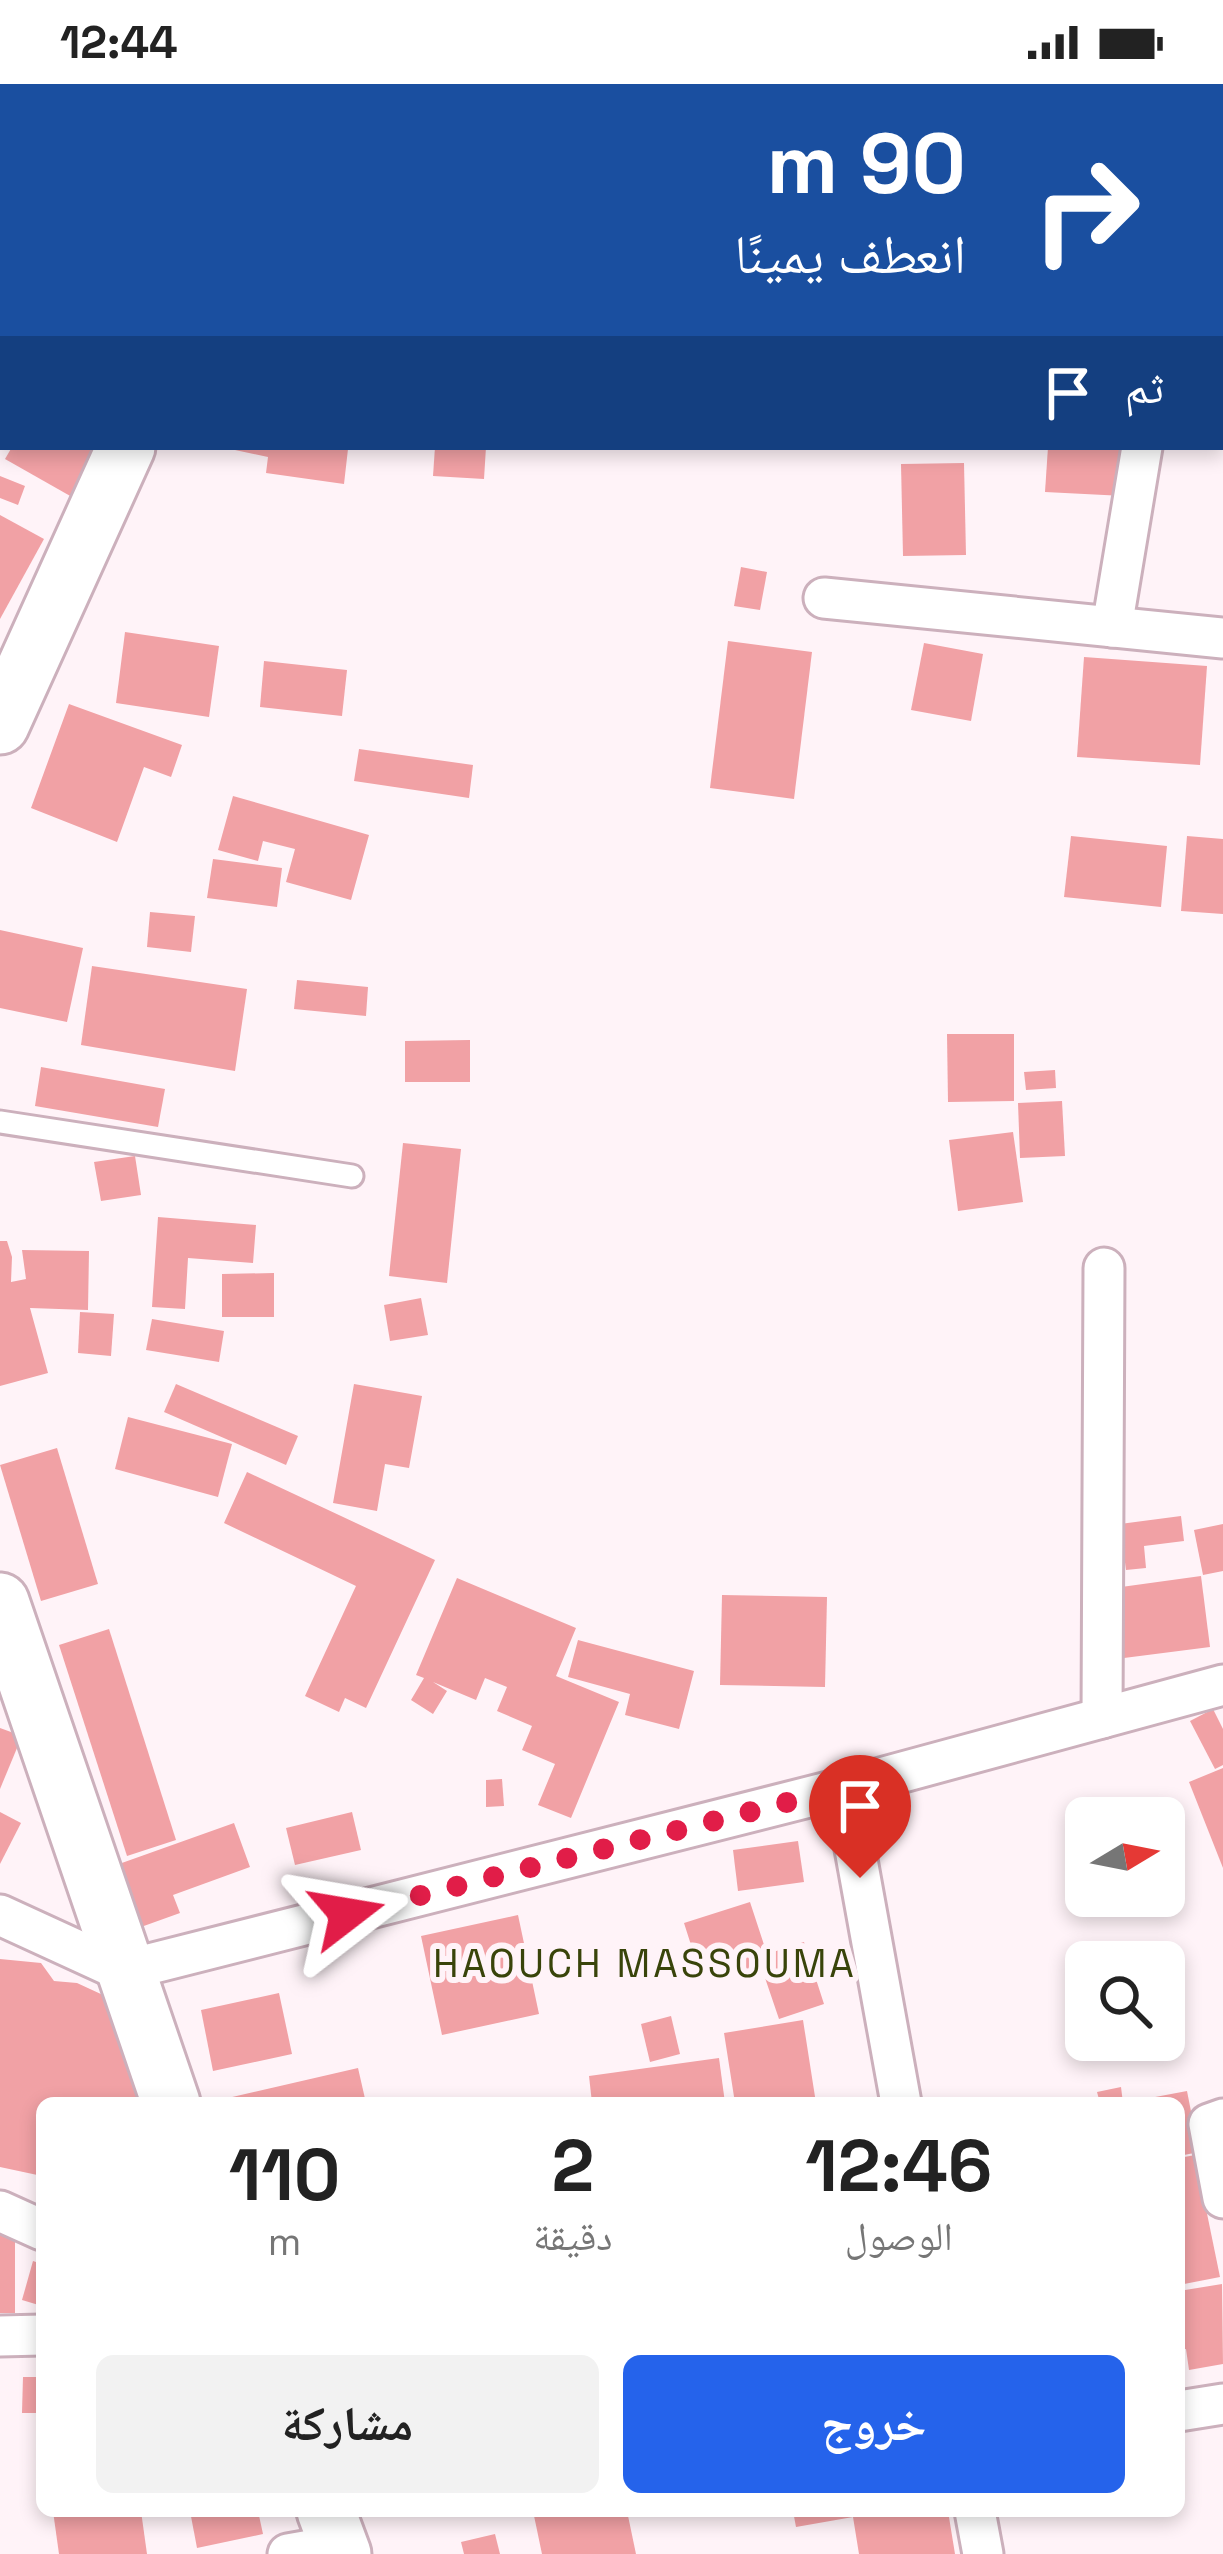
<!DOCTYPE html>
<html lang="ar">
<head>
<meta charset="utf-8">
<style>
  :root { --surface:#fff; --page:#f2f2f2; --text:#222; --muted:#767676; --accent:#2563eb }
  body { margin:0; font-family:"Space Grotesk","Noto Naskh Arabic",sans-serif; background:var(--page); color:var(--text); direction:rtl; height:100vh; display:flex; flex-direction:column; font-size:45px; white-space:nowrap }
  * { box-sizing:border-box; margin:0 }
  p { font-size:39px; color:var(--muted) }
  .icon { flex:none; width:66px; height:66px; fill:none; stroke:currentColor; stroke-width:2; stroke-linecap:round; stroke-linejoin:round }
  .map { position:relative; flex:1; overflow:hidden; direction:ltr }
  .side { position:absolute; left:36px; top:2013px; width:1149px; height:420px; display:flex; flex-direction:column; background:var(--surface); border-radius:18px; box-shadow:0 6px 18px #0003; direction:rtl }
  .side>* { flex:none }
  .hud { position:absolute; left:0px; top:0px; width:1224px; height:366px; box-shadow:0 6px 18px #0003; direction:rtl; background:#1a4fa0; color:#fff; overflow:hidden }
  .needle { width:78px; rotate:80deg }
  .buttons { position:absolute; left:1065px; top:1713px; display:grid; gap:24px }
  .buttons a { display:grid; place-items:center; width:120px; height:120px; border-radius:18px; background:var(--surface); box-shadow:0 6px 18px #0003; font-size:60px }
  .pin { position:absolute; display:grid; place-items:center; width:102px; height:102px; color:#fff; margin:-123px -51px; border-radius:50% 50% 50% 0; rotate:-45deg; box-shadow:0 0 12px #0007 }
  .pin .icon { rotate:45deg }
  .me { position:absolute; width:132px; margin:-66px; rotate:76deg; stroke-linejoin:round; filter:drop-shadow(0 0 9px #0008) }
  .turn { display:flex; align-items:center; gap:42px; height:252px; padding:0 60px; font-size:54px }
  .turn .icon { width:156px; height:156px; stroke-width:2.5 }
  .turn b { display:block; font-size:84px; line-height:102px }
  .then { display:flex; align-items:center; height:114px; padding:0 60px; background:#0003; gap:24px; font-size:45px }
  .eta { display:flex; justify-content:space-evenly; align-items:center; height:204px; text-align:center }
  .eta b { font-size:72px; font-weight:700; line-height:84px }
  .button { display:flex; gap:24px; margin-top:auto; padding:24px 60px }
  .button a { flex:1; height:138px; border-radius:18px; background:var(--accent); color:#fff; font-size:48px; font-weight:700; line-height:138px; text-align:center }
  .button a+a { background:var(--page); color:var(--text) }
  .status { display:flex; justify-content:space-between; align-items:center; height:84px; padding:0 60px; background:var(--surface); direction:ltr }
  .status svg { height:33px; fill:currentColor }
  .map>svg:first-child { display:block }
  .building { fill:#f1a1a5 }
  .lines { fill:none; stroke-linecap:round; stroke-linejoin:round }
  .lane-casing { stroke:#ccb0bc; stroke-width:27 }
  .street-casing { stroke:#ccb0bc; stroke-width:45 }
  .secondary-casing { stroke:#ccb0bc; stroke-width:63 }
  .lane { stroke:#fff; stroke-width:21 }
  .street { stroke:#fff; stroke-width:39 }
  .secondary { stroke:#fff; stroke-width:57 }
  .route { stroke:#e11d48; stroke-width:21; stroke-dasharray:0 37.8 }
  .labels { text-anchor:middle; stroke-width:12; stroke-linejoin:round; paint-order:stroke }
  .quarter-label { font-size:39px; letter-spacing:3px; fill:#39440a; stroke:#fff3f8 }
</style>
</head>
<body>
<div class="status"><b>12:44</b><svg viewBox="0 0 49 12"><path d="M0 12V9h3v3zM5 12V6h3v6zM10 12V3h3v9zM15 12V0h3v12zM26 1h20v11H26zM47 4h2v5h-2z"/></svg></div>
<div class="map">
<svg width="1223" height="2470" viewBox="0 0 1223 2470">
  <rect width="100%" height="100%" fill="#fff3f8"/>
  <g class="building">
    <path d="M12,363h88l-28,50 -67,-38z"/>
    <path d="M221,363l127,2 -4,35 -78,-11 2,-16z"/>
    <path d="M435,363h51l-2,32 -51,-3z"/>
    <path d="M1048,363h78l-2,49 -79,-4z"/>
    <path d="M964,379l2,92 -63,1 -2,-92z"/>
    <path d="M0,392l25,10 -7,19 -18,-7z"/>
    <path d="M0,431l44,24 -44,80z"/>
    <path d="M741,483l26,5 -7,38 -26,-4z"/>
    <path d="M125,548l94,14 -10,71 -93,-14z"/>
    <path d="M728,557l84,11 -18,147 -84,-11z"/>
    <path d="M924,559l59,11 -12,67 -60,-11z"/>
    <path d="M1084,573l123,9 -7,99 -123,-8z"/>
    <path d="M264,577l83,9 -5,46 -82,-9z"/>
    <path d="M69,620l113,41 -11,32 -27,-10 -27,75 -86,-34z"/>
    <path d="M359,665l114,16 -4,33 -115,-17z"/>
    <path d="M233,712l136,39 -18,65 -65,-18 9,-33 -32,-8 -5,20 -40,-11z"/>
    <path d="M1071,752l96,10 -6,61 -97,-10z"/>
    <path d="M1187,752l36,3v75l-42,-3z"/>
    <path d="M213,775l69,9 -5,39 -70,-9z"/>
    <path d="M150,828l45,4 -4,36 -44,-5z"/>
    <path d="M0,846l83,18 -16,74 -67,-14z"/>
    <path d="M92,882l155,23 -12,82 -154,-26z"/>
    <path d="M297,896l71,7 -2,29 -72,-7z"/>
    <path d="M947,950h67v67l-66,1z"/>
    <path d="M470,956v42h-65v-41z"/>
    <path d="M41,983l124,22 -7,38 -123,-21z"/>
    <path d="M1055,986l1,18 -30,2 -2,-18z"/>
    <path d="M1062,1017l3,55 -45,2 -2,-55z"/>
    <path d="M1013,1048l10,70 -65,9 -9,-71z"/>
    <path d="M403,1059l58,6 -14,134 -58,-7z"/>
    <path d="M135,1072l6,39 -40,6 -7,-39z"/>
    <path d="M158,1133l98,8 -3,38 -65,-5 -3,51 -33,-2z"/>
    <path d="M0,1157h7l5,16 -1,25 15,-3 -4,-29 67,1 -1,59 -58,-2 18,65 -48,13z"/>
    <path d="M274,1189v44h-52v-43z"/>
    <path d="M421,1214l7,37 -38,6 -6,-36z"/>
    <path d="M80,1228l34,2 -3,42 -33,-3z"/>
    <path d="M152,1235l72,12 -5,31 -73,-12z"/>
    <path d="M176,1300l122,52 -12,29 -122,-53z"/>
    <path d="M354,1300l68,12 -13,72 -24,-4 -8,47 -44,-8z"/>
    <path d="M128,1333l104,27 -14,53 -103,-28z"/>
    <path d="M57,1364l41,136 -57,17 -41,-136z"/>
    <path d="M247,1388l188,88 -69,148 -21,-10 -6,14 -34,-16 51,-110 -132,-63z"/>
    <path d="M1181,1432l3,25 -40,5 2,22 -20,2 -6,-46z"/>
    <path d="M1223,1440v47l-20,4 -9,-45z"/>
    <path d="M1201,1492l9,71 -86,11 -10,-70z"/>
    <path d="M457,1494l119,50 -20,48 63,26 -48,116 -33,-13 17,-41 -33,-14 10,-24 -35,-15 10,-24 -22,-9 -9,22 -43,-18 14,9 -14,23 -22,-14 13,-22 -8,-3z"/>
    <path d="M722,1511l105,2 -2,90 -105,-2z"/>
    <path d="M109,1545l67,211 -49,16 -68,-211z"/>
    <path d="M578,1556l116,31 -15,58 -54,-14 5,-21 -62,-17z"/>
    <path d="M1213,1625l10,20v36l-8,4 -25,-48z"/>
    <path d="M0,1644l22,8 -22,53z"/>
    <path d="M1223,1684v100l-34,-86z"/>
    <path d="M502,1695l2,27 -18,1v-27z"/>
    <path d="M0,1728l21,11 -21,41z"/>
    <path d="M352,1728l9,38 -66,15 -9,-37z"/>
    <path d="M234,1739l16,44 -77,28 7,18 -39,14 -22,-63z"/>
    <path d="M798,1757l6,41 -66,9 -5,-41z"/>
    <path d="M750,1818l17,52 37,-12 20,62 -45,15 -16,-47 -20,6 -6,-19 -38,11 -15,-47z"/>
    <path d="M518,1831l21,99 -97,21 -21,-99z"/>
    <path d="M0,1875l41,4 13,18 23,2 39,18 35,102h-109v73l-42,-9z"/>
    <path d="M279,1909l13,61 -79,17 -12,-61z"/>
    <path d="M671,1932l9,38 -30,8 -9,-38z"/>
    <path d="M803,1936l13,83h-81l-11,-70z"/>
    <path d="M719,1974l6,45h-133l-3,-27z"/>
    <path d="M358,1984l8,35h-151v-2z"/>
    <path d="M1121,2003l2,16h-23l-3,-11z"/>
    <path d="M1187,2007l12,61 -20,4v-53l-45,-2z"/>
    <path d="M1195,2071l25,122 -41,8v-127z"/>
    <path d="M0,2147l15,6v76h-15z"/>
    <path d="M33,2177l9,3v42l-20,-6z"/>
    <path d="M1222,2200l1,80 -34,6 -3,-21 -7,1v-59z"/>
    <path d="M23,2293h14v36h-15z"/>
    <path d="M53,2427h88l6,43h-88z"/>
    <path d="M190,2427h68l5,23 -66,14z"/>
    <path d="M533,2427h94l9,43h-94z"/>
    <path d="M793,2427h155l7,43h-96l-6,-37 -57,10z"/>
    <path d="M495,2450l5,20h-36l-3,-12z"/>
  </g>
  <g class="lines">
    <g class="lane-casing">
      <path id="lane" d="M0,1038l352,54"/>
    </g>
    <g class="street-casing">
      <g id="street">
        <path d="M701,3l1,-3"/>
        <path d="M824,514l399,40"/>
        <path d="M1112,543l30,-180"/>
        <path d="M1102,1634l2,-450"/>
        <path d="M844,1704l57,315"/>
        <path d="M0,1831l122,56 722,-183 379,-103"/>
        <path d="M1223,2035l-14,5 14,74"/>
        <path d="M0,2127l42,19"/>
        <path d="M0,2252l42,-1"/>
        <path d="M1179,2327l44,-7"/>
        <path d="M975,2427l8,43"/>
        <path d="M288,2470l51,-9"/>
      </g>
    </g>
    <g class="secondary-casing">
      <g id="secondary">
        <path d="M288,3l2,-3"/>
        <path d="M0,641l126,-278"/>
        <path d="M0,1518l171,501"/>
        <path d="M326,2427l16,43"/>
      </g>
    </g>
    <use href="#lane" class="lane"/>
    <use href="#street" class="street"/>
    <use href="#secondary" class="secondary"/>
  </g>
  <g class="lines">
    <path class="route" d="M347,1830l497,-126 16,90"/>
  </g>
  <g class="labels">
    <g class="quarter-label">
      <text x="645" y="1893">HAOUCH MASSOUMA</text>
    </g>
  </g>
</svg>
<div class="buttons">
<a><svg class="needle" viewBox="-14 -14 28 28"><path d="M0-13l5 13h-10z" fill="#e53935"/><path d="M0 13l5-13h-10z" fill="#767676"/></svg></a>
<a><svg class="icon" aria-label="search" viewBox="0 0 24 24"><circle cx="10" cy="10" r="6"/><path d="M15 15l6 6"/></svg></a>
</div>
<div class="pin" style="left:860px;top:1794px;background:#d93025"><svg class="icon" aria-label="arrive" viewBox="0 0 24 24"><path d="M6 21V4h12l-3 4 3 4H6"/></svg></div>
<svg class="me" style="left:347px;top:1830px" viewBox="-20 -20 40 40"><path d="M0-17L14 15 0 8-14 15z" fill="#e11d48" stroke="#fff" stroke-width="4"/></svg>
<div class="hud">
<div class="turn"><svg class="icon" aria-label="right" viewBox="0 0 24 24"><path d="M7 20v-9h11M14 6l5 5-5 5"/></svg><div><b>90 m</b>انعطف يمينًا</div></div>
<div class="then">ثم<svg class="icon" aria-label="arrive" viewBox="0 0 24 24"><path d="M6 21V4h12l-3 4 3 4H6"/></svg></div>
</div>
<section class="side">
<div class="eta">
<div><b>12:46</b><p>الوصول</p></div>
<div><b>2</b><p>دقيقة</p></div>
<div><b>110</b><p>m</p></div>
</div>
<div class="button"><a>خروج</a><a>مشاركة</a></div>
</section>
</div>
</body>
</html>
